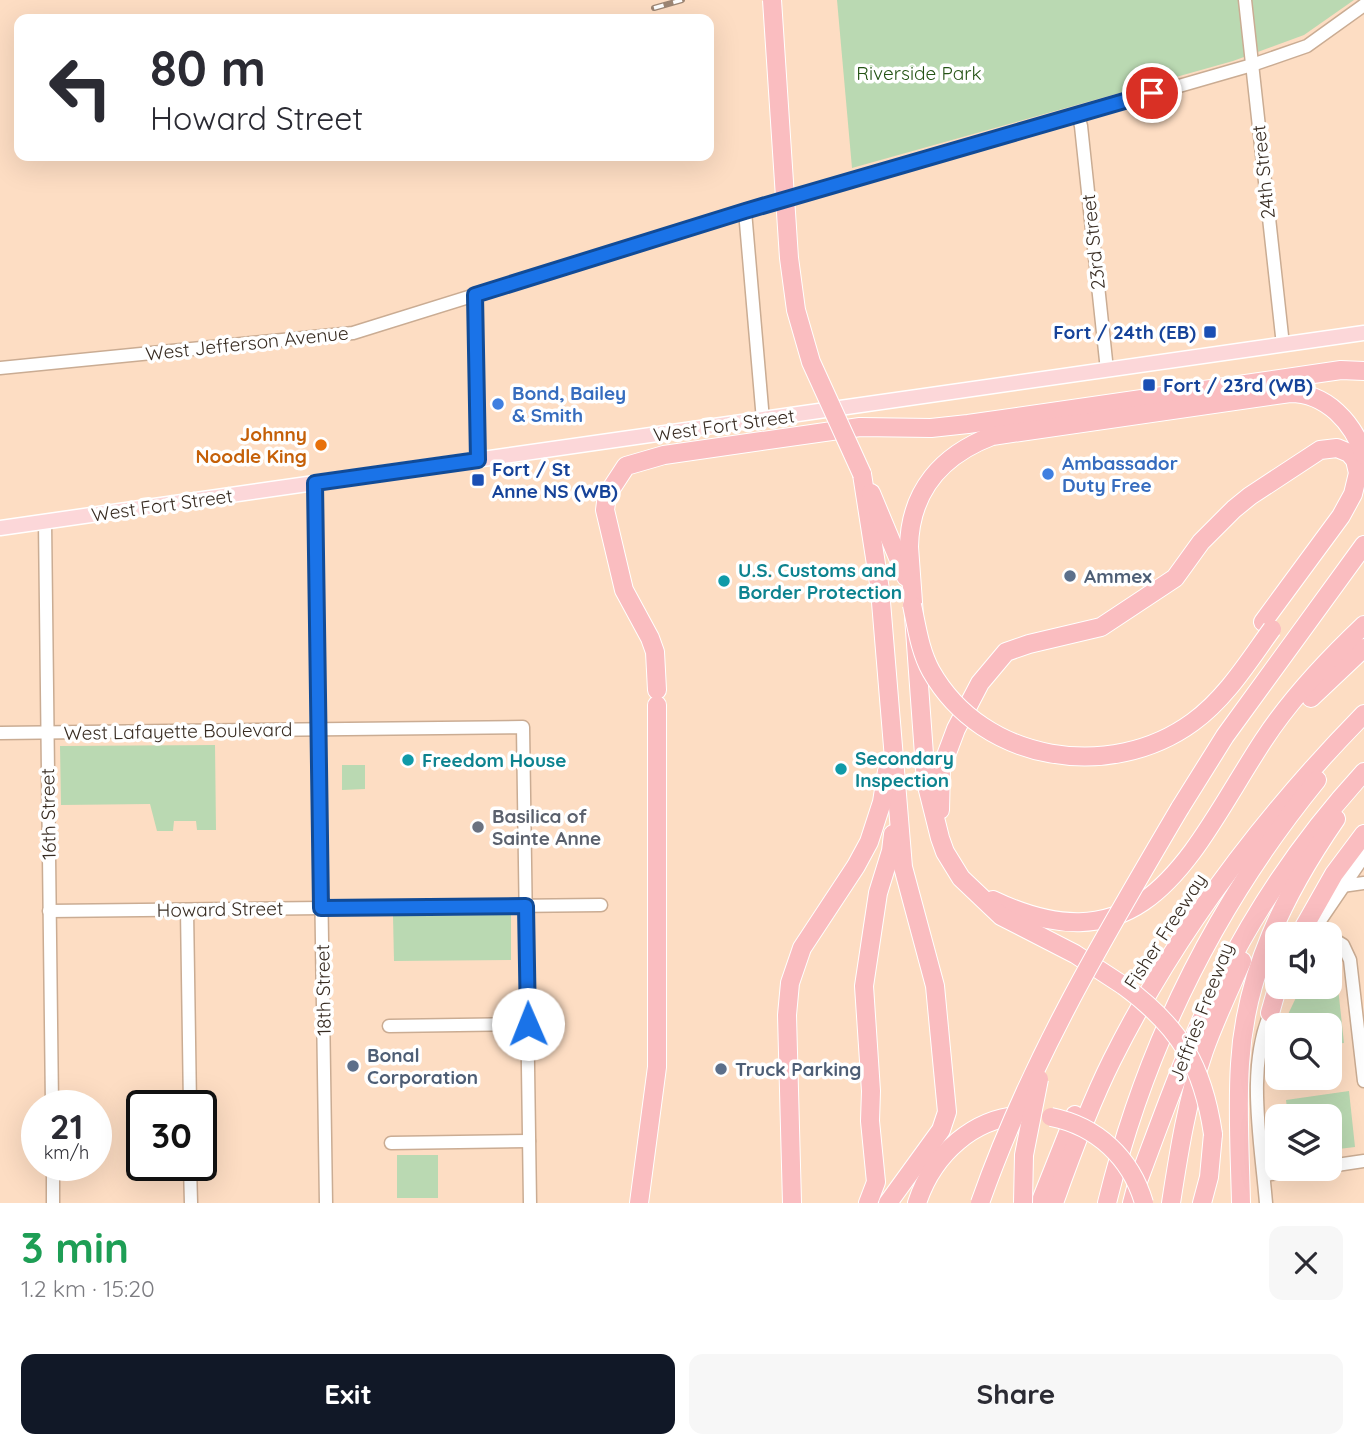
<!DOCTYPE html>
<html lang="en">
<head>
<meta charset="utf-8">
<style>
  :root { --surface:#fff; --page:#f7f7f7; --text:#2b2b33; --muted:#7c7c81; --accent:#111827 }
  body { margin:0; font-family:Quicksand,sans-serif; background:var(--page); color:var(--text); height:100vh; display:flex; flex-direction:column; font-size:26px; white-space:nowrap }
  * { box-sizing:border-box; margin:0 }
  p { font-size:23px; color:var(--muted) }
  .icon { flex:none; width:38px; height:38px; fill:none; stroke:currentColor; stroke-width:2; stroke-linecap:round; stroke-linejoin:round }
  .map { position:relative; height:1203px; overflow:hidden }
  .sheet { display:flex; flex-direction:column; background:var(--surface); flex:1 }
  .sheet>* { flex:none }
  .hud { position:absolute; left:14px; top:14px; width:700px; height:147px; border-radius:14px; box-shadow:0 7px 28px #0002; background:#fff; color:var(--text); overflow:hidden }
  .buttons { position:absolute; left:1265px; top:922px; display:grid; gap:14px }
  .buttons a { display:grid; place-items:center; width:77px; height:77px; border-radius:14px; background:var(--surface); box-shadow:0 7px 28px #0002; font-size:35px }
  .speed { position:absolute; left:21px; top:1090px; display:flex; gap:14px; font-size:35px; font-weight:700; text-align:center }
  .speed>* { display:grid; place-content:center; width:91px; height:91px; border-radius:50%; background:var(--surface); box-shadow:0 7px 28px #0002; line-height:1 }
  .speed small { font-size:18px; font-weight:400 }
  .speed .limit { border:4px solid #111; border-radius:10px; background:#fff; color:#111 }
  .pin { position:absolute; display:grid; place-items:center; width:60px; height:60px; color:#fff; margin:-30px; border:4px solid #fff; border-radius:50%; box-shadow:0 2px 7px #0007 }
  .me { position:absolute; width:77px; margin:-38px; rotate:359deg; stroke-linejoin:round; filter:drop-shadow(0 0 5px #0008) }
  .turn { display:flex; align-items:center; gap:24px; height:147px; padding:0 21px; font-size:32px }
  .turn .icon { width:91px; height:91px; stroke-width:2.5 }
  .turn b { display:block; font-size:49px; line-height:60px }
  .round { display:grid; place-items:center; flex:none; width:74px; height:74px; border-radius:14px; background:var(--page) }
  .head { display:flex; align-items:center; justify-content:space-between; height:119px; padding:0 21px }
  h1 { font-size:42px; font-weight:700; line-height:52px; color:#1e9e55 }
  .primary-button { display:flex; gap:14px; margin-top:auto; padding:14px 21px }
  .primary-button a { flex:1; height:80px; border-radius:14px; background:var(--accent); color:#fff; font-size:28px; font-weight:700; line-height:80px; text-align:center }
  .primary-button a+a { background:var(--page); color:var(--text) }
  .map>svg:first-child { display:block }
  .green { fill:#bad9b2 }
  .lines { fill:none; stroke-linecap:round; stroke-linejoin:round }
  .minor-casing { stroke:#caac93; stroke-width:15 }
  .major-casing { stroke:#fff; stroke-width:17 }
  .highway-casing { stroke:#fff; stroke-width:20 }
  .minor { stroke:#fff; stroke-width:12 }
  .major { stroke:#fcd7d9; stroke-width:14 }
  .highway { stroke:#fabdc0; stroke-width:18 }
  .rail-casing { stroke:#9d8674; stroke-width:6 }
  .rail { stroke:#fff; stroke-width:3.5; stroke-dasharray:10; stroke-linecap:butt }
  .highway-bridge-casing { stroke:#fff; stroke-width:20; stroke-linecap:butt }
  .highway-bridge { stroke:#fabdc0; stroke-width:18 }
  .route-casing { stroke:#114b97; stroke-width:18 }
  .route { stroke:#1a73e8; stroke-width:12 }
  .transit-dot { fill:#1a4fb4; stroke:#fff; stroke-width:2.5 }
  .shop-dot { fill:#3f7fe0; stroke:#fff; stroke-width:2.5 }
  .food-dot { fill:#e8710a; stroke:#fff; stroke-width:2.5 }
  .service-dot { fill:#5c6f8a; stroke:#fff; stroke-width:2.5 }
  .culture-dot { fill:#0f9aa8; stroke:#fff; stroke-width:2.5 }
  .worship-dot { fill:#6b7280; stroke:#fff; stroke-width:2.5 }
  .labels { text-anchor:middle; stroke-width:7; stroke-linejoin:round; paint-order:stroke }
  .park-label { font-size:19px; fill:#245314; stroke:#fff }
  .street-label { font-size:19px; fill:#372b21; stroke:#fff }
  .transit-label { font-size:19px; font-weight:bold; fill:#164399; stroke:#fff; text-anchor:start }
  .shop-label { font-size:19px; font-weight:bold; fill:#366cbe; stroke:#fff; text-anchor:start }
  .food-label { font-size:19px; font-weight:bold; fill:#c56008; stroke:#fff; text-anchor:end }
  .culture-label { font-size:19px; font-weight:bold; fill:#0d838f; stroke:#fff; text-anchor:start }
  .service-label { font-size:19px; font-weight:bold; fill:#4e5e75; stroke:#fff; text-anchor:start }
  .worship-label { font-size:19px; font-weight:bold; fill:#5b616d; stroke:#fff; text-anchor:start }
</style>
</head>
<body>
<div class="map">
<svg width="1364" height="1203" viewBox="0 0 1364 1203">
  <rect width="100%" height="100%" fill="#fdddc3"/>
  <g class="green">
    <path d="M837,0h517l-50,35 -71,26 -381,107z"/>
    <path d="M215,745l1,85h-19l-1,-9h-22l-1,10h-16l-7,-27 -89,1 -1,-59z"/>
    <path d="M342,765h23v24l-23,1z"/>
    <path d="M511,915v45l-117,1 -1,-45z"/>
    <path d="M1330,958l5,2 9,83 -14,1v-18l-47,-1 18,-38h29z"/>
    <path d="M1349,1091l6,56 -25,3v-34h-42l-2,-16z"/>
    <rect x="397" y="1155" width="41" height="43"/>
  </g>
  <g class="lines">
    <g class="minor-casing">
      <g id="minor">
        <path d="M1245,0l38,345"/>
        <path d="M1078,115l3,11 26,244"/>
        <path d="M745,211l18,209"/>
        <path d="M475,295l3,165"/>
        <path d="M0,368l353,-35 392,-122 507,-146 55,-19 57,-41"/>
        <path d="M315,483l11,720"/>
        <path d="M45,522l7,584"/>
        <path d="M0,733l523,-6 7,476"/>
        <path d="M1342,886l22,-3"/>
        <path d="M187,910l3,196"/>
        <path d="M49,911l552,-6"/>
        <path d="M1311,934l53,-78"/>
        <path d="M1330,937l13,8 7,15 14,121"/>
        <path d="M389,1026l139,-2"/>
        <path d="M391,1143l138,-2"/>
        <path d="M53,1166v37"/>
        <path d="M190,1166l1,37"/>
        <path d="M1330,1166l34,-5"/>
        <path d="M1264,1175l43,-6"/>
        <path d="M1266,1203c-5,-62 -21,-139 7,-196"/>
      </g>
    </g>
    <g class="major-casing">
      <path id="major" d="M0,528l1364,-195"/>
    </g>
    <g class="highway-casing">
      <g id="highway">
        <path d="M862,474l18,116 23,277 32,119 12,126 -6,18 -53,73"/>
        <path d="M871,493l35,84"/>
        <path d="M657,690l-2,-38 -5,-14 -26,-48 -19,-80 2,-15 19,-29 38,-11 196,-28 71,1 37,-4 373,-54 23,1"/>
        <path d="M1311,698l53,-50"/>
        <path d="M1180,808l45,-72 139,-191"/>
        <path d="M940,810l1,-41 15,-40 24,-46 26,-31 23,-8 72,-17 74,-49 26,-36 33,-33 16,-13 70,-46 17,-2 12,5 6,7 3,13 -5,21 -12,22 -78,106"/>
        <path d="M993,900c155,74 200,-52 270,-159 28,-43 64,-81 101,-116"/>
        <path d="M1300,934l34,-60 30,-40"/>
        <path d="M1124,986l-49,-32 -74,-38 -40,-38 -16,-26 -5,-14 -14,-56 -17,-235c1,-56 33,-92 83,-111l298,-43c37,0 63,30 74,62"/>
        <path d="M1270,1013l8,-28"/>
        <path d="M639,1203l18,-136v-362"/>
        <path d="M792,1203l-5,-188 3,-32 12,-35 54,-82 13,-24 13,-40 5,-31"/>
        <path d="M868,1203l8,-21 -6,-61 1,-30 -7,-105 14,-93 13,-42 2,-17"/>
        <path d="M917,1203c16,-49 57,-87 110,-88"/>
        <path d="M1040,1203l35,-88"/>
        <path d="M1054,1203c17,-48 35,-97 58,-143 64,-128 152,-244 252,-346"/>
        <path d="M1107,1203c38,-156 109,-299 210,-423"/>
        <path d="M1132,1203l5,-19c26,-69 51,-141 85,-207 38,-75 85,-143 142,-205"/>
        <path d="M1171,1203c8,-52 16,-103 33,-152 11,-31 25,-60 38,-90"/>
        <path d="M1202,1203l7,-26 4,-43"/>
        <path d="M1241,1203c-1,-46 -4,-93 -1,-139 5,-91 45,-171 96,-245"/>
      </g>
    </g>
    <use href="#minor" class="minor"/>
    <use href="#major" class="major"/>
    <use href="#highway" class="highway"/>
    <g class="rail-casing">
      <path id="rail" d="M654,8l28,-8"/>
    </g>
    <use href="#rail" class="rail"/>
    <g class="highway-bridge-casing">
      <g id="highway-bridge">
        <path d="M772,0l17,258 7,52 15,52 51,112"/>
        <path d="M912,605c5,23 8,46 19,66 52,92 180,111 262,51 33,-24 55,-60 79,-93"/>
        <path d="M1124,986c56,41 79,80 89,148"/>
        <path d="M1051,1117c46,9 80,41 93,86"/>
        <path d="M980,1203c50,-142 124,-266 200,-395"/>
        <path d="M1023,1203l1,-48 15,-76"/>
      </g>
    </g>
    <use href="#highway-bridge" class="highway-bridge"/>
  </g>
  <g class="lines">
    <g class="route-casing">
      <path id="route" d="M528,1024l-2,-118 -205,2 -6,-425 163,-23 -3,-165 270,-84 407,-118"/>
    </g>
    <use href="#route" class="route"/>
  </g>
  <g class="transit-dot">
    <rect x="1203" y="325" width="14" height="14" rx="3.5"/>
    <rect x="1142" y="378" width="14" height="14" rx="3.5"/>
    <rect x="471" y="473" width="14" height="14" rx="3.5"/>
  </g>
  <g class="shop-dot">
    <circle cx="498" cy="404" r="7"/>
    <circle cx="1048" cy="474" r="7"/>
  </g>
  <circle class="food-dot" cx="321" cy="445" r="7"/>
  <g class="service-dot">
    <circle cx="1070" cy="576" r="7"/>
    <circle cx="353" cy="1066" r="7"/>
    <circle cx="721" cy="1069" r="7"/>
  </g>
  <g class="culture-dot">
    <circle cx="724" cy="581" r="7"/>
    <circle cx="408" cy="760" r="7"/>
    <circle cx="841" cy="769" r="7"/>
  </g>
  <circle class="worship-dot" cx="478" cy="827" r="7"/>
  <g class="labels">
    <g class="park-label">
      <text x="919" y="80">Riverside Park</text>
    </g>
    <g class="street-label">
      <text transform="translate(1263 172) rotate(-96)" y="7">24th Street</text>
      <text transform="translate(1093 242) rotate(-96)" y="7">23rd Street</text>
      <text transform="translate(247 343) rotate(-6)" y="7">West Jefferson Avenue</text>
      <text transform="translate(724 425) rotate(-8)" y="7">West Fort Street</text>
      <text transform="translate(162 505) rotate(-8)" y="7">West Fort Street</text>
      <text transform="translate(178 731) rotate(-1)" y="7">West Lafayette Boulevard</text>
      <text transform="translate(48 814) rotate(-91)" y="7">16th Street</text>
      <text transform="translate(220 909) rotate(-1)" y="7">Howard Street</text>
      <text transform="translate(1165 931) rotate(-57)" y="7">Fisher Freeway</text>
      <text transform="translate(323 990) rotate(-91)" y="7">18th Street</text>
      <text transform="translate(1201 1012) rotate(-69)" y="7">Jeffries Freeway</text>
    </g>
    <g class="transit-label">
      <text x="1196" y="339" text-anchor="end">Fort / 24th (EB)</text>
      <text x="1163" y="392">Fort / 23rd (WB)</text>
      <text x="492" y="476">Fort / St<tspan x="492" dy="22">Anne NS (WB)</tspan></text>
    </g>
    <g class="shop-label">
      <text x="512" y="400">Bond, Bailey<tspan x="512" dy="22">&amp; Smith</tspan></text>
      <text x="1062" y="470">Ambassador<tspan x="1062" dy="22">Duty Free</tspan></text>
    </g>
    <g class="food-label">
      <text x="307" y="441">Johnny<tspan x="307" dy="22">Noodle King</tspan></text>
    </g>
    <g class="culture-label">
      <text x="738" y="577">U.S. Customs and<tspan x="738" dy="22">Border Protection</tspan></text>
      <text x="855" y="765">Secondary<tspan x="855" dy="22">Inspection</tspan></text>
      <text x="422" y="767">Freedom House</text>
    </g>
    <g class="service-label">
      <text x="1084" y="583">Ammex</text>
      <text x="367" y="1062">Bonal<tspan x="367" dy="22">Corporation</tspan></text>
      <text x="735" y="1076">Truck Parking</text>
    </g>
    <g class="worship-label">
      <text x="492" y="823">Basilica of<tspan x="492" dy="22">Sainte Anne</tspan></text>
    </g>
  </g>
</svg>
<div class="buttons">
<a><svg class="icon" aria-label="sound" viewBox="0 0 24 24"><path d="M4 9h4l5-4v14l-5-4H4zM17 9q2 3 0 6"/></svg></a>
<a><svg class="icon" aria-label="search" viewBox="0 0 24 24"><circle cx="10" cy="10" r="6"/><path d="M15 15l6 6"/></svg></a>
<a><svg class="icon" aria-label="layers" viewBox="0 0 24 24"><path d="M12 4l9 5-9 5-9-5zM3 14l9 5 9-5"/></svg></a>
</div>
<div class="speed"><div>21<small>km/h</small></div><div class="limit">30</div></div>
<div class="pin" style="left:1152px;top:93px;background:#d93025"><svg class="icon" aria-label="arrive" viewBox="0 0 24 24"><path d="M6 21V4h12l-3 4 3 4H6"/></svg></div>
<svg class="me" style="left:528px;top:1024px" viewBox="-20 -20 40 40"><circle r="19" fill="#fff"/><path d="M0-13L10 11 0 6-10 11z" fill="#1a73e8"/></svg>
<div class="hud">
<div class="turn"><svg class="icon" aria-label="left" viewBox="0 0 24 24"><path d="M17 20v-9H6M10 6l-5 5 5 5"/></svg><div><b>80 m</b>Howard Street</div></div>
</div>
</div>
<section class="sheet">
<div class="head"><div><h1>3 min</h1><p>1.2 km · 15:20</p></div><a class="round"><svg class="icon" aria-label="close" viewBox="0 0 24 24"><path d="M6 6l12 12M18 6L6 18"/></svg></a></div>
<div class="primary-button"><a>Exit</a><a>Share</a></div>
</section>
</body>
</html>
